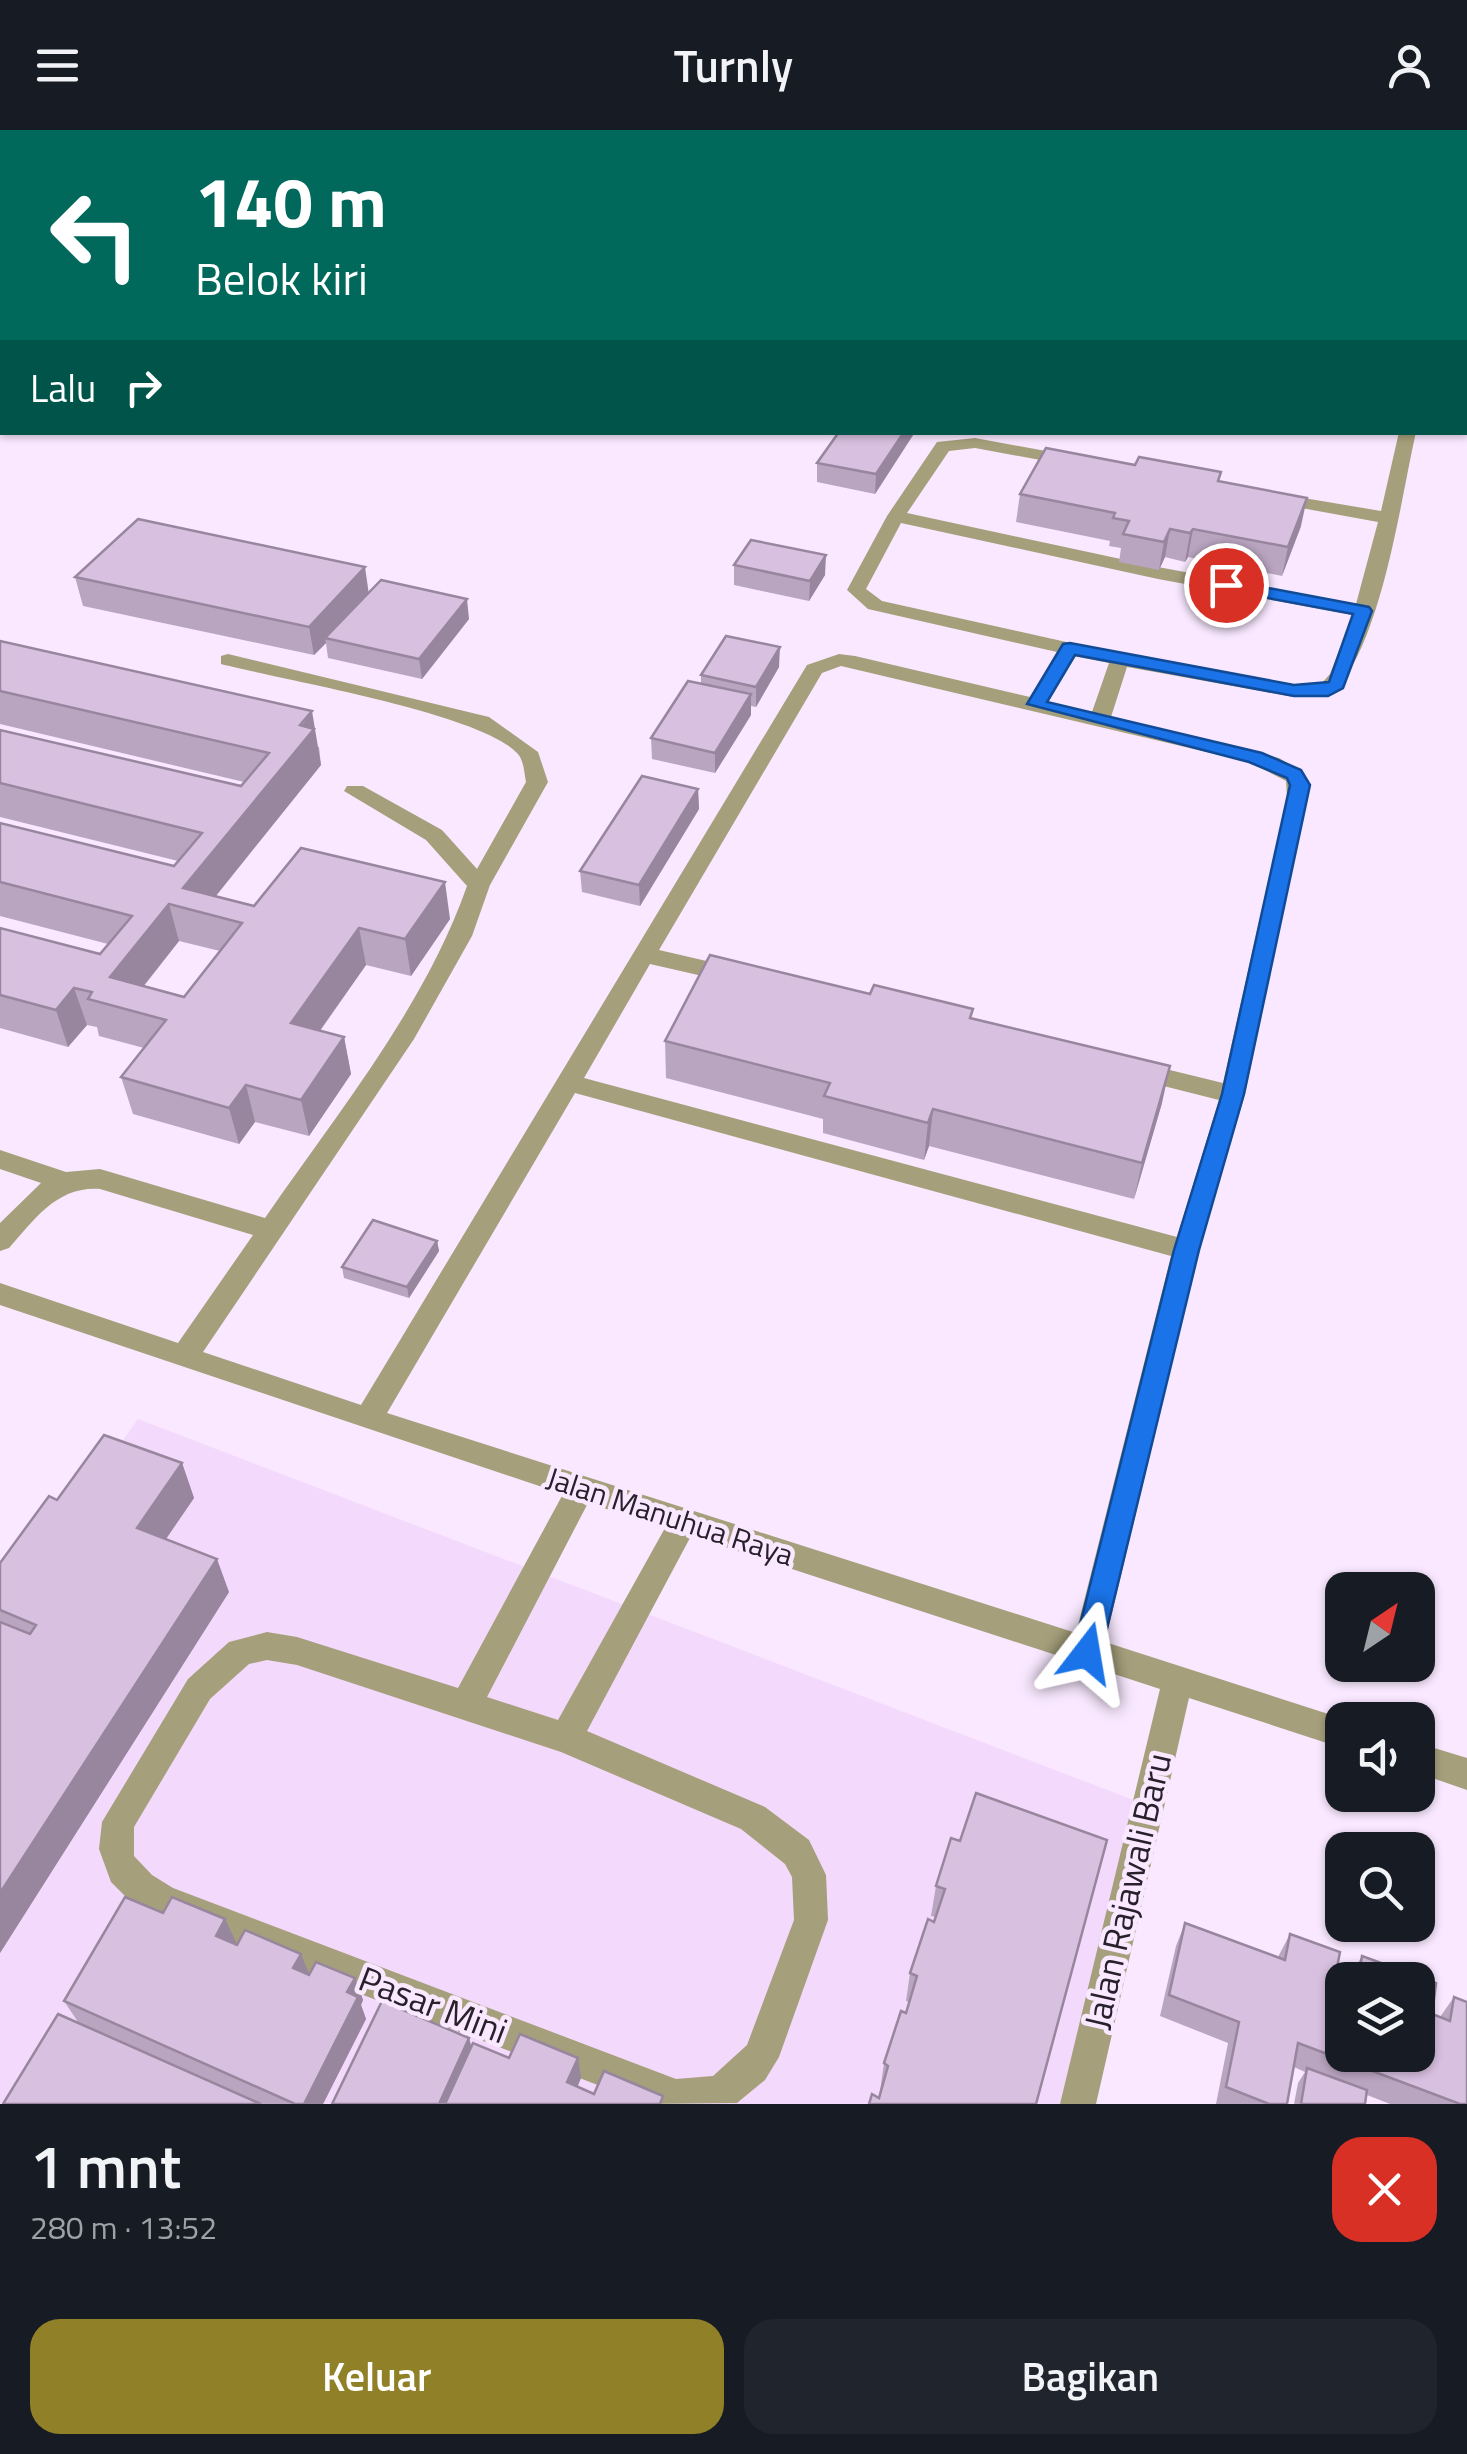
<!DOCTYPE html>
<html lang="id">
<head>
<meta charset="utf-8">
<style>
  :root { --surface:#171b24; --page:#20242c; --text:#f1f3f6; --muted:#9ea1a6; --accent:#908128 }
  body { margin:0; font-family:"Titillium Web",sans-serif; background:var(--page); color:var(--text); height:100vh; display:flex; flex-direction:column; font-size:38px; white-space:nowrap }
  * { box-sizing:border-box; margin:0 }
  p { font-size:32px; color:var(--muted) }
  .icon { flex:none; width:55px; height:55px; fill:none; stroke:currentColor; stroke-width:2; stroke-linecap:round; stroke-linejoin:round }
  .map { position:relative; height:1974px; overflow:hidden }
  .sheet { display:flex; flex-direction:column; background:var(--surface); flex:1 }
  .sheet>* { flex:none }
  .top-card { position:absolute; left:0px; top:0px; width:1468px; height:305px; box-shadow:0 2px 8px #0004; background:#00695c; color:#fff; overflow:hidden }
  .needle { width:65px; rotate:35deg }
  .tools { position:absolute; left:1325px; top:1442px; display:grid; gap:20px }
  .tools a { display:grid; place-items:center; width:110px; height:110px; border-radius:20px; background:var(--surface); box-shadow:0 2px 8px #0004; font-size:50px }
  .pin { position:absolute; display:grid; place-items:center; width:85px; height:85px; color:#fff; margin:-42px; border:5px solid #fff; border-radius:50%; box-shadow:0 2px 10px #0007 }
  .me { position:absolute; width:110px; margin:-55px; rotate:14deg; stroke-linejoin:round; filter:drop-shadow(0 0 8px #0008) }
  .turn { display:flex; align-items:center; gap:35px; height:210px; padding:0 30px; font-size:45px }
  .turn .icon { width:130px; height:130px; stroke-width:2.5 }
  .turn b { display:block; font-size:70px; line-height:85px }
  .then { display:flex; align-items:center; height:95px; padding:0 30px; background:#0003; gap:20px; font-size:38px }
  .round { display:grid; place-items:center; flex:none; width:105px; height:105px; border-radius:30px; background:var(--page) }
  .overview { display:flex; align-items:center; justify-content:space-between; height:170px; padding:0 30px }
  h1 { font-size:60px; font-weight:600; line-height:75px }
  .button { display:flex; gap:20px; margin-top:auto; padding:20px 30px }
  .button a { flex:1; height:115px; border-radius:30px; background:var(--accent); color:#fff; font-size:40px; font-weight:600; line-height:115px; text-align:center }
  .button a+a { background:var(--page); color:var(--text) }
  header { display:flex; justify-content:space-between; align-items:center; height:130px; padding:0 30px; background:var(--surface); font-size:45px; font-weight:600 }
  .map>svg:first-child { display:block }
  .built { fill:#f3d9fb }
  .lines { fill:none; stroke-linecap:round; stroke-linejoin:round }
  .minor { fill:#a69f7b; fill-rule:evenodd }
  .wall { fill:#baa5c1; fill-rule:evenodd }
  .shaded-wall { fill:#97869d }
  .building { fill:#d8c0e0; stroke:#97869d; stroke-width:2.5; fill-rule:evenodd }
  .route { fill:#1a73e8; stroke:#114b97; stroke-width:2.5 }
  .labels { text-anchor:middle; stroke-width:9; stroke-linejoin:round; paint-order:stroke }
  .street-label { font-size:30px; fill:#28202b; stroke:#f9e8ff }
  .near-street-label { font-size:35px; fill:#28202b; stroke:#f9e8ff }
</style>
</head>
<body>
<header><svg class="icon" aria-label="menu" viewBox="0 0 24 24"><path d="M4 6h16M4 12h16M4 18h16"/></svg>Turnly<svg class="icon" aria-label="person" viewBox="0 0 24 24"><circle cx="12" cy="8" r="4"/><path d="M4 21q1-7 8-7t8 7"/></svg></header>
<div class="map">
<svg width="1467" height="1974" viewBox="0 0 1467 1974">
  <rect width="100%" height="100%" fill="#f9e8ff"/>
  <path class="built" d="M138,1289l998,382 -76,303h-1060v-489z"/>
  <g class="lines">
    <g class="minor">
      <rect x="0" y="38" width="2" height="9"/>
      <path d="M1399,302h17c-17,76 -33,203 -82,262l-40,3 -167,-30 -16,50 168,41 20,12 10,18 -64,306 -46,156 -94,392 242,78h-5v28l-153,-50 -93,406h-36l100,-415 -469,-153 -104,195 178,76 44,33 17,35 2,45 -49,137 -14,23 -28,23 -90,1 -484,-186 -35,-19 -17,-17 -12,-33 3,-27 86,-143 41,-37 38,-10 30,5 161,51 105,-194 -563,-189v-22l178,60 75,-108 -153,-46c-43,-3 -65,30 -91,59l-9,3v-28l41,-40 -41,-14v-19l66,22 34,-3 165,49c73,-106 159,-210 202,-332l-41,-46 -82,-49 3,-5h16l79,44 35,39 49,-87c-2,-10 -2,-22 -9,-29 -37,-40 -234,-73 -296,-89v-8l7,-2 261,63 49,35 10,30 -58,103 -18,51 -58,103 -211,313 158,53 446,-740 32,-11 16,2 175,41 27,-45 -189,-43 -21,-19 40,-74 50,-74 38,-4 98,18 9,5 -9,5 -98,-18 -26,3 -42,62 251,54 198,37 22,-82 -104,-19 -9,-5 9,-5 107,18zM901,393l257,56 195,36 -23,59 -9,10 -27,1 -174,-31 -238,-53 -16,-12zM1074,526l35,7 -17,49 -44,-10zM841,536l408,96 37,19 1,16 -64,286 -86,-21 -12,9 3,6 91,23 -42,137 -593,-159 66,-114 83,19 8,-2 4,-6 -4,-6 -82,-19 163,-277zM575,963l596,163 -95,377 -689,-220zM588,1373l77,25 -107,192 -71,-23zM267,1530l30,5 264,87 180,77 44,35 7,13 2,43 -47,125 -34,31 -37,3 -503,-191 -21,-13 -18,-19v-29l76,-128 39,-35z"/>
      <path d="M1418,1613l49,15v32l-49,-17z"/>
    </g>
  </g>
  <g class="wall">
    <path d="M915,302l-40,62 -58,-12v-19z"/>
    <path d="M1135,335l86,7 -2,9 82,45 -19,50 -94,-19 -3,5 -20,-5 -6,13 -40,-8 2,-14 -12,-2 1,-5 -94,-19 4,-28z"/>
    <path d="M734,435l91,10 -16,26 -75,-16z"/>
    <path d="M75,447l294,16 100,26 -47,60 -94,-21 -2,-15 -12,12 -231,-49z"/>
    <path d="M0,511l319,106 2,18 -105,131 38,10 196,13 -39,57 -45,-11 -46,66 24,6 7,37 -42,62 -54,-14 -16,22 -106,-30 -12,-37 23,-29 -45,-12 -2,-9 -10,-2 -19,22 -68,-19v-100l100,26 8,-10 -108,-28v-93l174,43 4,-5 -178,-44v-87l241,56 3,-4 -244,-58zM179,811l41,10 -36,46 -40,-11z"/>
    <path d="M779,537l-23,40 -5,-1v9l-36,58 -63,-14 -1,-21 50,-54v-9z"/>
    <path d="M698,659l1,20 -59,97 -58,-14 -2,-21z"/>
    <path d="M971,889l191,84 -28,96 -205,-53 -5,14 -101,-27v-14l-157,-41 -1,-37z"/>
    <path d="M437,1111l2,10 -30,47 -65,-20 -2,-11z"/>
    <path d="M182,1333l12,35 -28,41 63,53 -229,361v-390l57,-63z"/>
    <path d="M976,1663l131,47 -71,264h-167l3,-10 7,4 5,-35 17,-52 5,2 3,-11 -3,-1 4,-28 18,-54 6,3 2,-5 -5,-1 5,-30 15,-48 9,3z"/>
    <path d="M1185,1793l93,34 12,-23 50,18 -5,26 7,3v74h76v-75h-70l14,-24 74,27 -4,31 8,3 14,-20 13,5v102h-77l-23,-9 -2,9h-71l4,-21 7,-11 -11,-5 -7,37h-71l12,-61 -68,-27 16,-70z"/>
    <path d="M236,1812l-1,2 74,30 46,4 8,22 -2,5 5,14 -43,85h-320l75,-82 -14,-21z"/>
  </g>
  <g class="shaded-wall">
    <path d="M904,302h11l-40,62 1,-20z"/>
    <path d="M1307,368l-6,28 -19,50 6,-29z"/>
    <path d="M1170,399l-5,28 -6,13 5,-28z"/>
    <path d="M1193,399l-5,28 -3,5 5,-29z"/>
    <path d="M826,425l-1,20 -16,26 1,-20z"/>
    <path d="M365,437l4,28 -44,43 1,5 -12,12 -5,-28z"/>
    <path d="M467,469l2,20 -47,60 -3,-20z"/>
    <path d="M780,517l-1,20 -23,40v-20z"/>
    <path d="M751,564v21l-36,58v-20z"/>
    <path d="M312,581l9,54 -119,148 -19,-25z"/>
    <path d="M698,659l1,20 -59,97 -1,-21z"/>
    <path d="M445,752l5,37 -39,57 -6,-37z"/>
    <path d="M169,774l10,37 -54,68 -15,-32z"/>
    <path d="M359,798l7,37 -67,95 -8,-37z"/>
    <path d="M74,858l13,37 -19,22 -12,-37z"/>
    <path d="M344,907l7,37 -42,62 -8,-36z"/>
    <path d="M1170,936l-8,37 -28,96 8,-36z"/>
    <path d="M246,955l9,37 -16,22 -10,-36z"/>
    <path d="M933,979l-4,37 -5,14 4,-37z"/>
    <path d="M437,1111l2,10 -30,47 -2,-11z"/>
    <path d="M182,1333l12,35 -44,64 -13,-34z"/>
    <path d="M217,1429l12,33 -229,361v-60z"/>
    <path d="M225,1789l11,23 -9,16 -11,-22z"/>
    <path d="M301,1824l9,22 -17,-8z"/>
    <path d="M355,1848l8,22 -2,5 5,14 -43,85h-19l43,-112z"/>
    <path d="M469,1908l4,14 -23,52h-11z"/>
    <path d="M578,1928l3,20 -10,25 -4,-21z"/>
  </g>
  <g class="building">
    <path d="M839,302h65l-28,42 -59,-11z"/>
    <path d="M1046,318l89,17 4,-8 82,15 -3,9 89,17 -19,49 -95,-18 -3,4 -20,-4 -6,13 -41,-8 6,-13 -16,-3 2,-5 -95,-19z"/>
    <path d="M138,389l227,48 -56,60 -234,-50z"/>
    <path d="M751,410l75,15 -16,26 -76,-16z"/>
    <path d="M381,450l86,19 -48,60 -94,-21z"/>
    <path d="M726,506l54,11 -24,40 -55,-12z"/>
    <path d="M0,511l312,70 -12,14 14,4 -131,159 71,18 47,-58 144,34 -40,57 -46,-11 -68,95 53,14 -43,63 -55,-15 -17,23 -108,-31 45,-57 -78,-21 4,-7 -18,-4 -18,22 -56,-15v-67l100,26 32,-38 -132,-34v-59l174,43 28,-33 -202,-50v-53l241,56 28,-33 -269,-62zM169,774l73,19 -58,74 -74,-20z"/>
    <path d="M688,551l63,13 -36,59 -64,-15z"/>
    <path d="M642,646l56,13 -59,96 -59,-14z"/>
    <path d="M710,825l160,39 4,-9 99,24 -3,9 200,48 -28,97 -209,-54 -5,14 -104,-27 6,-13 -165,-42z"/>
    <path d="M373,1090l64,21 -30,46 -65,-20z"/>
    <path d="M104,1305l78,28 -45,65 80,31 -217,334v-271l30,12 6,-9 -36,-15v-47l49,-67 8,4z"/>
    <path d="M976,1663l131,47 -71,264h-167l3,-10 7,4 9,-32 -4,-3 17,-52 5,2 11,-37 -7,-3 18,-54 6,3 11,-33 -9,-3 15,-48 9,3z"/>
    <path d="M125,1767l38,16 9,-16 53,22 -9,17 21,9 8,-15 56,24 -8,14 16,7 7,-13 39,16 -8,14 11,5 -54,107h-9l-231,-103z"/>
    <path d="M1185,1793l100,37 5,-26 50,18 -5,26 7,3v74h76v-75h-60l4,-24 74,27 -4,31 18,7 4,-24 13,5v102h-7l-162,-61 -11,61h-18l-43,-17 13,-65 -70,-27z"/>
    <path d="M382,1871l87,37 -30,66h-107z"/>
    <path d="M58,1884l203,90h-258z"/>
    <path d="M520,1904l58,24 -11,24 27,12 10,-23 59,25 -3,8h-215l28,-61 36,15z"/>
    <path d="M1307,1938l60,22 -2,14h-64z"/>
  </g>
  <path class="route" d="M1226,450l143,27 3,4 -29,77 -15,8h-34l-219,-41 -28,47 215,51 39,17 9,15 -66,309 -45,156 -98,403 -4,9 -10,4 -10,-4 -4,-9 101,-403 48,-156 68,-309 -3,-7 -38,-16 -222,-58 36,-60 7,-1 224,42 35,-3 24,-68 -133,-25 -2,-4z"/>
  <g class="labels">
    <g class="street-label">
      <text transform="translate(670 1387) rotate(18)" y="10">Jalan Manuhua Raya</text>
    </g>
    <g class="near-street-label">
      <text transform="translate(1128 1761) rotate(-77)" y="12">Jalan Rajawali Baru</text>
      <text transform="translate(433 1875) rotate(21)" y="12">Pasar Mini</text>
    </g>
  </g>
</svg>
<div class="tools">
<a><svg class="needle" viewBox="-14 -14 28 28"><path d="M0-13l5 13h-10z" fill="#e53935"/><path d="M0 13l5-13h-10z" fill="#9ea1a6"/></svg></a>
<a><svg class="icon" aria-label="sound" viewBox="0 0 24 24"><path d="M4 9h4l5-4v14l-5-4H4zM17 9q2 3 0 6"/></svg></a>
<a><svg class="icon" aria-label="search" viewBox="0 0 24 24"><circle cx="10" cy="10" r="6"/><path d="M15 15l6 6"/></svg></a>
<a><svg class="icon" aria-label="layers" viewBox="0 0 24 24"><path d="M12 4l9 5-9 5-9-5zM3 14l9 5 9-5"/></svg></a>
</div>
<div class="pin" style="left:1226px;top:455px;background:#d93025"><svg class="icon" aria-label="arrive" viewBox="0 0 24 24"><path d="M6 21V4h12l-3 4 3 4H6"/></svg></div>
<svg class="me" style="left:1087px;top:1523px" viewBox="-20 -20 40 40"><path d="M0-17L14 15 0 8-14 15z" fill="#1a73e8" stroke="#fff" stroke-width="4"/></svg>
<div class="top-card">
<div class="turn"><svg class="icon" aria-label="left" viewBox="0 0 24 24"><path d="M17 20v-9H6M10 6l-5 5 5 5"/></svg><div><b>140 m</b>Belok kiri</div></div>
<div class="then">Lalu<svg class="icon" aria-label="right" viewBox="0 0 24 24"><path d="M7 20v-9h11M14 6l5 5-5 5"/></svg></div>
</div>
</div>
<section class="sheet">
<div class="overview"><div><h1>1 mnt</h1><p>280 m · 13:52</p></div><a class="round" style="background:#d93025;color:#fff"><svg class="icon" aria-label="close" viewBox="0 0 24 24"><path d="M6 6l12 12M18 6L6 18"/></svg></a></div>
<div class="button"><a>Keluar</a><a>Bagikan</a></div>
</section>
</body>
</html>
